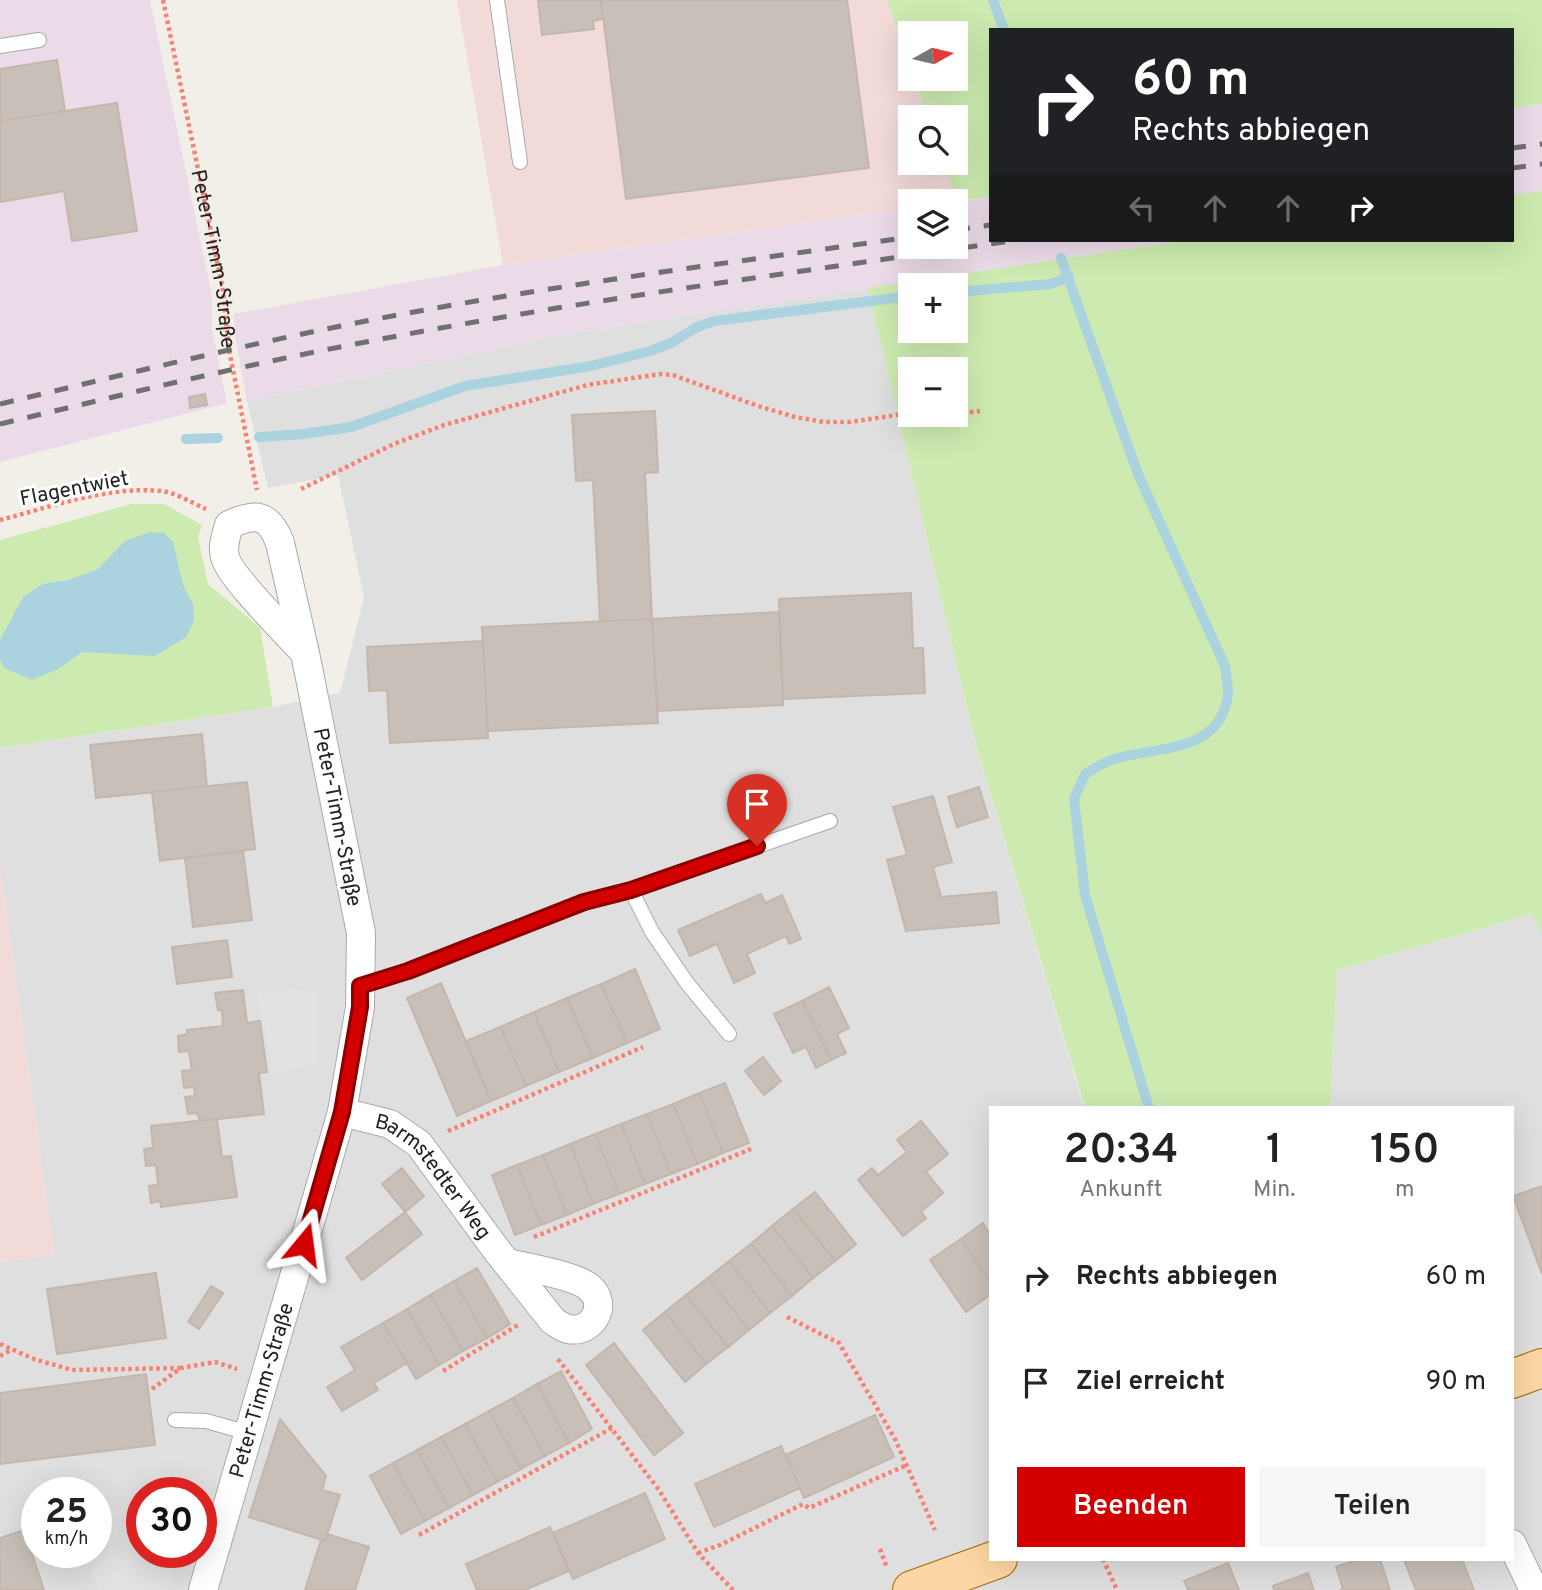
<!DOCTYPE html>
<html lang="de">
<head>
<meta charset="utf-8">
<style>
  :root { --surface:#fff; --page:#f6f6f6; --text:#222; --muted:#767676; --accent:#d40000 }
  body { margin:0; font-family:Overpass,sans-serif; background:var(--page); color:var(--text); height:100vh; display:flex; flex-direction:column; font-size:26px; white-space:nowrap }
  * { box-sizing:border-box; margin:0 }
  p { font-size:23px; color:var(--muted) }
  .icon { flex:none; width:38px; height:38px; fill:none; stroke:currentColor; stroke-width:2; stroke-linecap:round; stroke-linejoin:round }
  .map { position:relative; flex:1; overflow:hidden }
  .panel { position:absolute; left:989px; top:1106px; width:525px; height:455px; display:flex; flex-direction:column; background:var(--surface); border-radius:0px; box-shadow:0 7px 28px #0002 }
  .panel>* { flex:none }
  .banner { position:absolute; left:989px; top:28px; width:525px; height:214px; border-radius:0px; box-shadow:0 7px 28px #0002; background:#202124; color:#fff; overflow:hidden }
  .needle { width:46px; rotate:82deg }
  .buttons { position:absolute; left:898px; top:21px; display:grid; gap:14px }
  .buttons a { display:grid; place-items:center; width:70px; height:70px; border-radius:0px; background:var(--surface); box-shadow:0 7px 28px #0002; font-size:35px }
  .speed { position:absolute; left:21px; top:1477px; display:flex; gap:14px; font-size:35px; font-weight:700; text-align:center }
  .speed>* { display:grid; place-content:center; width:91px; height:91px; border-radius:50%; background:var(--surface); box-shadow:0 7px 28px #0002; line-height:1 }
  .speed small { font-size:18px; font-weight:400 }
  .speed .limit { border:10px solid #d22; background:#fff; color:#111 }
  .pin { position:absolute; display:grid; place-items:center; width:60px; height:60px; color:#fff; margin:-72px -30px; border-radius:50% 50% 50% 0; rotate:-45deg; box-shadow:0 0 7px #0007 }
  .pin .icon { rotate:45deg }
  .me { position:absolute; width:77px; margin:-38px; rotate:16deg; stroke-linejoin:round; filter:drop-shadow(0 0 5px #0008) }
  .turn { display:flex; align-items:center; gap:24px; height:147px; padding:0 28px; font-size:32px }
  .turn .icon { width:91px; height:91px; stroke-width:2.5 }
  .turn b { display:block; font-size:49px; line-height:60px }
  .lanes { display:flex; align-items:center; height:66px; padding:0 28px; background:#0003; justify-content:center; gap:35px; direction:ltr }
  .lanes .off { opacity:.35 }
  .eta { display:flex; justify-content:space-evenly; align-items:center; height:119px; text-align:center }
  .eta b { font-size:42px; font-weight:600; line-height:49px }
  .action { display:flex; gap:14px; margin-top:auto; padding:14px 28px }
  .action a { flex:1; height:80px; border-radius:0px; background:var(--accent); color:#fff; font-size:28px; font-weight:600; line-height:80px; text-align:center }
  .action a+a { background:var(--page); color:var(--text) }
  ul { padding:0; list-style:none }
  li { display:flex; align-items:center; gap:21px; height:105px; padding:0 28px }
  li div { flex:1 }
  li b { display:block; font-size:26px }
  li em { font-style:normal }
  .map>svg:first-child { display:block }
  .residential { fill:#e0dfdf; fill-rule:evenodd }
  .commercial { fill:#f2dad9 }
  .industrial { fill:#ebdbe8 }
  .grass { fill:#cdebb0; fill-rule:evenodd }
  .parking { fill:#e2e2e2 }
  .water { fill:#aad3df }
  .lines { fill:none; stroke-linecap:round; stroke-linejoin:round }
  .stream { stroke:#aad3df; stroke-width:10 }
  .building { fill:#c7bfb8; stroke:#c4b6ab; stroke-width:2 }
  .service-casing { stroke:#a9a9a9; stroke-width:16 }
  .minor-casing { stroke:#a9a9a9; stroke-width:30 }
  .primary-casing { stroke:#a06b00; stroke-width:40 }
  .path { stroke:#fa8072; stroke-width:4.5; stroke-dasharray:3.5 3.5; stroke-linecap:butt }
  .service { stroke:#fff; stroke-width:14 }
  .minor { stroke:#fff; stroke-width:28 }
  .primary { stroke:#fcd6a4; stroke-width:38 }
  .rail { stroke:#707070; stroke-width:5; stroke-dasharray:14 14; stroke-linecap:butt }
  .route-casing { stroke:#8a0000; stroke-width:18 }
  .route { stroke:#d40000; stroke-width:12 }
  .labels { text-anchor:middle; stroke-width:6; stroke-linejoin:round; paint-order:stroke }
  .street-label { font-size:21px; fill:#222; stroke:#fff }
</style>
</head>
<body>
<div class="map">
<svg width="1542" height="1590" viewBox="0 0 1542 1590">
  <rect width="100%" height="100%" fill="#f2efe9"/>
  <path class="residential" d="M868,288l107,455 109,365h-94v451h522v-451h-182l7,-138 196,-56 9,22v654h-1542v-328l54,-8 -54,-389v-117l272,-41 68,-14 24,-96 -26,-122 -70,13 -21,-87 319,-67zM37,1493h59v59h-59zM142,1493h59v59h-59z"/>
  <g class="commercial">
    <path d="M457,0h430l23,67v12h4l14,38h-18v46h33l14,38h-47v7l-407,57z"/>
    <path d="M0,865l54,389 -54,8z"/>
  </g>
  <g class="industrial">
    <path d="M0,0h150l62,296v33l15,74 -227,59z"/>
    <path d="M1542,104v87l-30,4v-87z"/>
    <path d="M990,197v43h198l-622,94 -319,67 -13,-70v-17l269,-49 407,-57v39h46v-45z"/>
  </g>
  <g class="grass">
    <path d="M887,0h655v104l-30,4v-78h-522v167l-33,4 -14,-38h13v-46h-28l-14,-38h42v-46h-46v34z"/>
    <path d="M1542,191v745l-10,-22 -195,56 -7,138h-245l-110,-366 -107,-454 320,-48h324v-45zM956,285v46h-46v-46zM956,369v46h-46v-46z"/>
    <path d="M132,504h32l38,21 -4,12 10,47 52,44 13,79 -273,41v-208z"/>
  </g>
  <g class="parking">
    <path d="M318,990l-2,75 -42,6 -17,-78z"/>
    <path d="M142,1503v49h36l-9,38h-71l-13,-38h11v-15l11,-7 -5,-20z"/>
  </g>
  <path class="water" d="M150,532l14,1 9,9 10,43 10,19 1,16 -8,17 -31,19 -73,-4 -24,17 -26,11 -28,-12 -4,-9v-19l23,-43 20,-13 26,-4 29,-11 27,-28z"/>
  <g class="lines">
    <g class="stream">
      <path d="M993,0l11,30"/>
      <path d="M1061,258l77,216 87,192c1,9 3,19 3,27 -6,61 -71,53 -114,66 -10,3 -20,10 -29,15l-11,25 11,96 64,213"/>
      <path d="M956,292l95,-8 18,-7"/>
      <path d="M259,437l45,-3 47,-7 114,-41 126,-20 59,-15 21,-8 26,-16 17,-6 196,-25"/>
      <path d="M186,439l32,-1"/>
    </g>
  </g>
  <g class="building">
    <path d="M538,0h63l2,19 -10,2 1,8 -52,6z"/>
    <path d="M601,0h246l22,168 -243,31z"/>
    <path d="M57,60l8,51 -65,10v-52z"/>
    <path d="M117,103l20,128 -65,10 -8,-50 -64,11v-81z"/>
    <path d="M205,394l2,11 -17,3 -1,-11z"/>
    <path d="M655,411l3,61 -13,1 7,146 -52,3 -7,-142 -17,1 -4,-66z"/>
    <path d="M911,593l2,55h10l2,45 -142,6 -4,-100z"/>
    <path d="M779,612l4,93 -126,6 -5,-92z"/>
    <path d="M652,619l6,104 -171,8 -5,-104z"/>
    <path d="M483,641l5,97 -98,5 -3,-53 -18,1 -2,-44z"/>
    <path d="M202,734l5,53 -111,11 -6,-53z"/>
    <path d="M247,782l8,67 -95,12 -8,-69z"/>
    <path d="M979,787l9,30 -31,10 -9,-30z"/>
    <path d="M933,796l19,66 -19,5 8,30 55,-5 3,31 -93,8 -19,-71 20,-5 -14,-48z"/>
    <path d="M243,851l9,69 -59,7 -8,-69z"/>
    <path d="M761,894l4,9 17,-8 19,44 -12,5 -3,-8 -39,18 8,19 -21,10 -17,-39 -27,12 -12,-26z"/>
    <path d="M227,940l5,37 -55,7 -5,-37z"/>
    <path d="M635,969l25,60 -33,14 -26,-59z"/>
    <path d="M441,983l50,118 -34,15 -50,-118z"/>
    <path d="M601,984l26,59 -34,15 -26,-60z"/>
    <path d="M829,987l20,41 -12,6 9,19 -15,7 -29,-59z"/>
    <path d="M243,990l4,33 13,-2 7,51 -8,1 5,41 -64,7 -3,-8 -9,1 -3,-17 10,-1 -1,-9 -10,1 -2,-17 10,-1 -3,-19 -10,1 -1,-16 9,-2v-4l36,-4 -1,-16h-4l-3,-17z"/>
    <path d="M567,998l26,60 -34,14 -25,-60z"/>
    <path d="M802,1001l29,59 -15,8 -10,-21 -13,6 -19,-39z"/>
    <path d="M534,1012l25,60 -33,14 -26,-59z"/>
    <path d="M500,1027l26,59 -35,15 -25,-60z"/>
    <path d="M763,1057l18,24 -17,14 -19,-24z"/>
    <path d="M725,1083l24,60 -26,10 -24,-60z"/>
    <path d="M699,1093l24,60 -26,11 -24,-60z"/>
    <path d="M673,1104l24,60 -26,10 -24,-60z"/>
    <path d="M647,1114l24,60 -26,10 -24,-60z"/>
    <path d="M215,1119l2,1 5,37 9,-1 6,41 -76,10 -1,-6 -9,2 -2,-17 9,-1 -2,-20 -10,1 -2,-17 9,-1 -2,-22z"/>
    <path d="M921,1121l27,33 -22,18 17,21 -22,19 5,6 -23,18 -45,-56 14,-12 6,7 29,-23 -10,-12z"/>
    <path d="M621,1124l24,60 -26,10 -24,-60z"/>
    <path d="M595,1134l24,60 -26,10 -23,-60z"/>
    <path d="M570,1144l23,60 -26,11 -24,-60z"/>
    <path d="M543,1155l24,60 -26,10 -24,-60z"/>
    <path d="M517,1165l24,60 -26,10 -23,-60z"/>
    <path d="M402,1168l22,28 -19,16 -23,-28z"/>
    <path d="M1542,1186v88l-29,-78z"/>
    <path d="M815,1192l41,52 -21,17 -42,-52z"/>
    <path d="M793,1209l42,52 -22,17 -41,-52z"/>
    <path d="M405,1212l17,22 -60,46 -16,-22z"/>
    <path d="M983,1223l7,12v47l-29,-43z"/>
    <path d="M772,1226l41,52 -21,18 -41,-52z"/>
    <path d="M961,1239l29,43v13l-24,17 -36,-52z"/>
    <path d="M751,1244l41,52 -22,17 -41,-52z"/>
    <path d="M729,1261l41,52 -21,17 -41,-52z"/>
    <path d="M477,1268l33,56 -23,14 -33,-57z"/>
    <path d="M156,1273l10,65 -109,16 -10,-65z"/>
    <path d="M708,1278l41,52 -21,17 -42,-52z"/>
    <path d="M454,1281l33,57 -24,13 -33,-56z"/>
    <path d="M211,1286l12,7 -24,36 -11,-7z"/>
    <path d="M430,1295l33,56 -24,14 -32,-56z"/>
    <path d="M686,1295l42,52 -22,17 -41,-52z"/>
    <path d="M407,1309l32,56 -23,14 -33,-56z"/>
    <path d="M665,1312l41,52 -21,18 -42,-52z"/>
    <path d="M383,1323l24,40 -33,20 4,7 -36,21 -15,-24 28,-17 -14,-23z"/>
    <path d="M614,1343l69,90 -29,22 -68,-90z"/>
    <path d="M561,1371l31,58 -23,14 -32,-59z"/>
    <path d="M146,1374l9,71 -155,19v-71z"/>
    <path d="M537,1384l32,59 -24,13 -32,-58z"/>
    <path d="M513,1398l32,58 -24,13 -32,-58z"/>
    <path d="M489,1411l32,58 -24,13 -32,-58z"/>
    <path d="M875,1415l19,42 -90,41 -19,-43z"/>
    <path d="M280,1419l46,57 -4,14 18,5 -15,46 -76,-24z"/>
    <path d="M465,1424l32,58 -24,13 -32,-58z"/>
    <path d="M441,1437l32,58 -24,13 -32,-58z"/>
    <path d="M781,1446l19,42 -86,39 -19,-43z"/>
    <path d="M417,1450l32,58 -24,13 -32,-58z"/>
    <path d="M393,1463l32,58 -24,13 -31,-58z"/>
    <path d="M645,1493l20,46 -92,40 -20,-46z"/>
    <path d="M550,1527l19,44 -44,19h-48l-11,-26z"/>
    <path d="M24,1530l20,60h-44v-52z"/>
    <path d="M327,1534l42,13 -14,43h-50l16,-50 4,1z"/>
    <path d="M1360,1559h20l10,31h-50l3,-1 -7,-22z"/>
    <path d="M1462,1559l12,31h-58l-12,-30z"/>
    <path d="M1228,1563l11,27h-51l-4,-9z"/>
    <path d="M1308,1573l6,17h-40l-1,-4z"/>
  </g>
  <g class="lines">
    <g class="service-casing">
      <g id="service">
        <path d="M497,0l23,162"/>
        <path d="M0,46l39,-6"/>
        <path d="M631,890l21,42 35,51 42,51"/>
        <path d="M360,986l49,-15 175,-69 47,-12 199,-69"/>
        <path d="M175,1420l31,1 43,12"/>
      </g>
    </g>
    <g class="minor-casing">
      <g id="minor">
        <path id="s2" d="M342,1112l48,12 29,20 79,108 55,69c5,3 10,7 15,8 24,5 41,-24 22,-41 -13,-12 -64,-21 -83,-25"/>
        <path d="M1512,1544l22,46"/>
        <path id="s3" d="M203,1590l139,-478 18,-105 1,-74 -56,-280 -25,-110c-11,-29 -24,-31 -51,-18 -3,11 -7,21 -4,32 4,19 64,78 80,96"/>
      </g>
    </g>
    <g class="primary-casing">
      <g id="primary">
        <path d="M1512,1379l30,-11"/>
        <path d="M912,1590l86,-31"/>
      </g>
    </g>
    <g class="path">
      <path id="s1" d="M163,0l60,290 6,60 28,140"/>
      <path d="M956,414l24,-3"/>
      <path d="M301,489l93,-45 50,-19 143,-40 73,-11 13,1 85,31 37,11 29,5h26l53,-8 26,3 22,-2"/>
      <path d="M0,520c51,-13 107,-34 160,-29 15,1 32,12 46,18"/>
      <path d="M448,1131l195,-84"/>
      <path d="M534,1237l217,-88"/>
      <path d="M787,1317l52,26 56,96 40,91"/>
      <path d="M0,1344l34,15 38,11 109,-2"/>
      <path d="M0,1356l11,-6"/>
      <path d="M558,1359l101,131 39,63 35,37"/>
      <path d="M443,1371l75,-46"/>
      <path d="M152,1389l29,-21 34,-6 22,7"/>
      <path d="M419,1535l193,-107"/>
      <path d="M880,1549l7,19"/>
      <path d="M698,1553l22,-8 83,-41 6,4 98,-43"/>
      <path d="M1103,1559l14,31"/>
    </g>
    <use href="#service" class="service"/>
    <use href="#minor" class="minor"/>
    <use href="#primary" class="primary"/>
    <g class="rail">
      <path d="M1512,148l30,-4"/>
      <path d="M1512,168l30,-4"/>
      <path d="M956,230l34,-5"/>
      <path d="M0,404c122,-29 243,-59 366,-83 180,-35 363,-58 544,-84"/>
      <path d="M0,424c122,-29 243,-59 366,-82 216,-42 434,-70 651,-102"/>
    </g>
  </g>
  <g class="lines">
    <g class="route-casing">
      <path id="route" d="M304,1244l38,-132 18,-105v-21l48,-15 176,-69 47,-12 126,-44"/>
    </g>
    <use href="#route" class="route"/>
  </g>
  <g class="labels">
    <g class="street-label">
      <text dy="7" stroke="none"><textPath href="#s1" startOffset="264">Peter-Timm-Straße</textPath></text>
      <text transform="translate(74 488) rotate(-11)" y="7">Flagentwiet</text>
      <text transform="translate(338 817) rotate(79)" y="7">Peter-Timm-Straße</text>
      <text dy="7" stroke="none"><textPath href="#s2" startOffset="117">Barmstedter Weg</textPath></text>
      <text dy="7" stroke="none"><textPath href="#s3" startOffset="208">Peter-Timm-Straße</textPath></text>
    </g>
  </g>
</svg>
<div class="buttons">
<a><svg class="needle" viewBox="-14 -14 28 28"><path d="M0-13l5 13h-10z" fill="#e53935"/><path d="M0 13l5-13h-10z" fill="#767676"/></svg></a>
<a><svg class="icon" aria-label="search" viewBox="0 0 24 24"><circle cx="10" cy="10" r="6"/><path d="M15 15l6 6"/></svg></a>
<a><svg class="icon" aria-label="layers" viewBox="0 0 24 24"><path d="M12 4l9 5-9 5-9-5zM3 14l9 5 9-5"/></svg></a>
<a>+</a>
<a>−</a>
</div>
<div class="speed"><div>25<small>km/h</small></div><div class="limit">30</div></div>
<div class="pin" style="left:757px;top:846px;background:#d93025"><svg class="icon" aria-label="arrive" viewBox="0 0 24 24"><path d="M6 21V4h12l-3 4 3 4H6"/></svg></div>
<svg class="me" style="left:304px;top:1244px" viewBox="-20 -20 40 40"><path d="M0-17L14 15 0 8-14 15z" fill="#d40000" stroke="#fff" stroke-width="4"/></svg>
<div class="banner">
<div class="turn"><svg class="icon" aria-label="right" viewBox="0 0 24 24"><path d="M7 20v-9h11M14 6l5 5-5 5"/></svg><div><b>60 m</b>Rechts abbiegen</div></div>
<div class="lanes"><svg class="icon off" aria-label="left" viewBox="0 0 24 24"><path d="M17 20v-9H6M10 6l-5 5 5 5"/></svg><svg class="icon off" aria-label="ahead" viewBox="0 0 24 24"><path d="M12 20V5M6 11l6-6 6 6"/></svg><svg class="icon off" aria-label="ahead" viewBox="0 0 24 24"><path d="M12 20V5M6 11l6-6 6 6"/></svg><svg class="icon" aria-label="right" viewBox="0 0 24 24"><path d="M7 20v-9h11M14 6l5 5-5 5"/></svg></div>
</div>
<section class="panel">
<div class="eta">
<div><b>20:34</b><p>Ankunft</p></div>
<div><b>1</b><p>Min.</p></div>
<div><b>150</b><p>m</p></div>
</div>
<ul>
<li><svg class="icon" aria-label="right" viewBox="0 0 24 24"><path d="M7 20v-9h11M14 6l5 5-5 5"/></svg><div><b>Rechts abbiegen</b></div><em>60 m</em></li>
<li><svg class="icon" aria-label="arrive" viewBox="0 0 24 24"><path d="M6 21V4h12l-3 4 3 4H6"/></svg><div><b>Ziel erreicht</b></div><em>90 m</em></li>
</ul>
<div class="action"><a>Beenden</a><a>Teilen</a></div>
</section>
</div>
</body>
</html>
